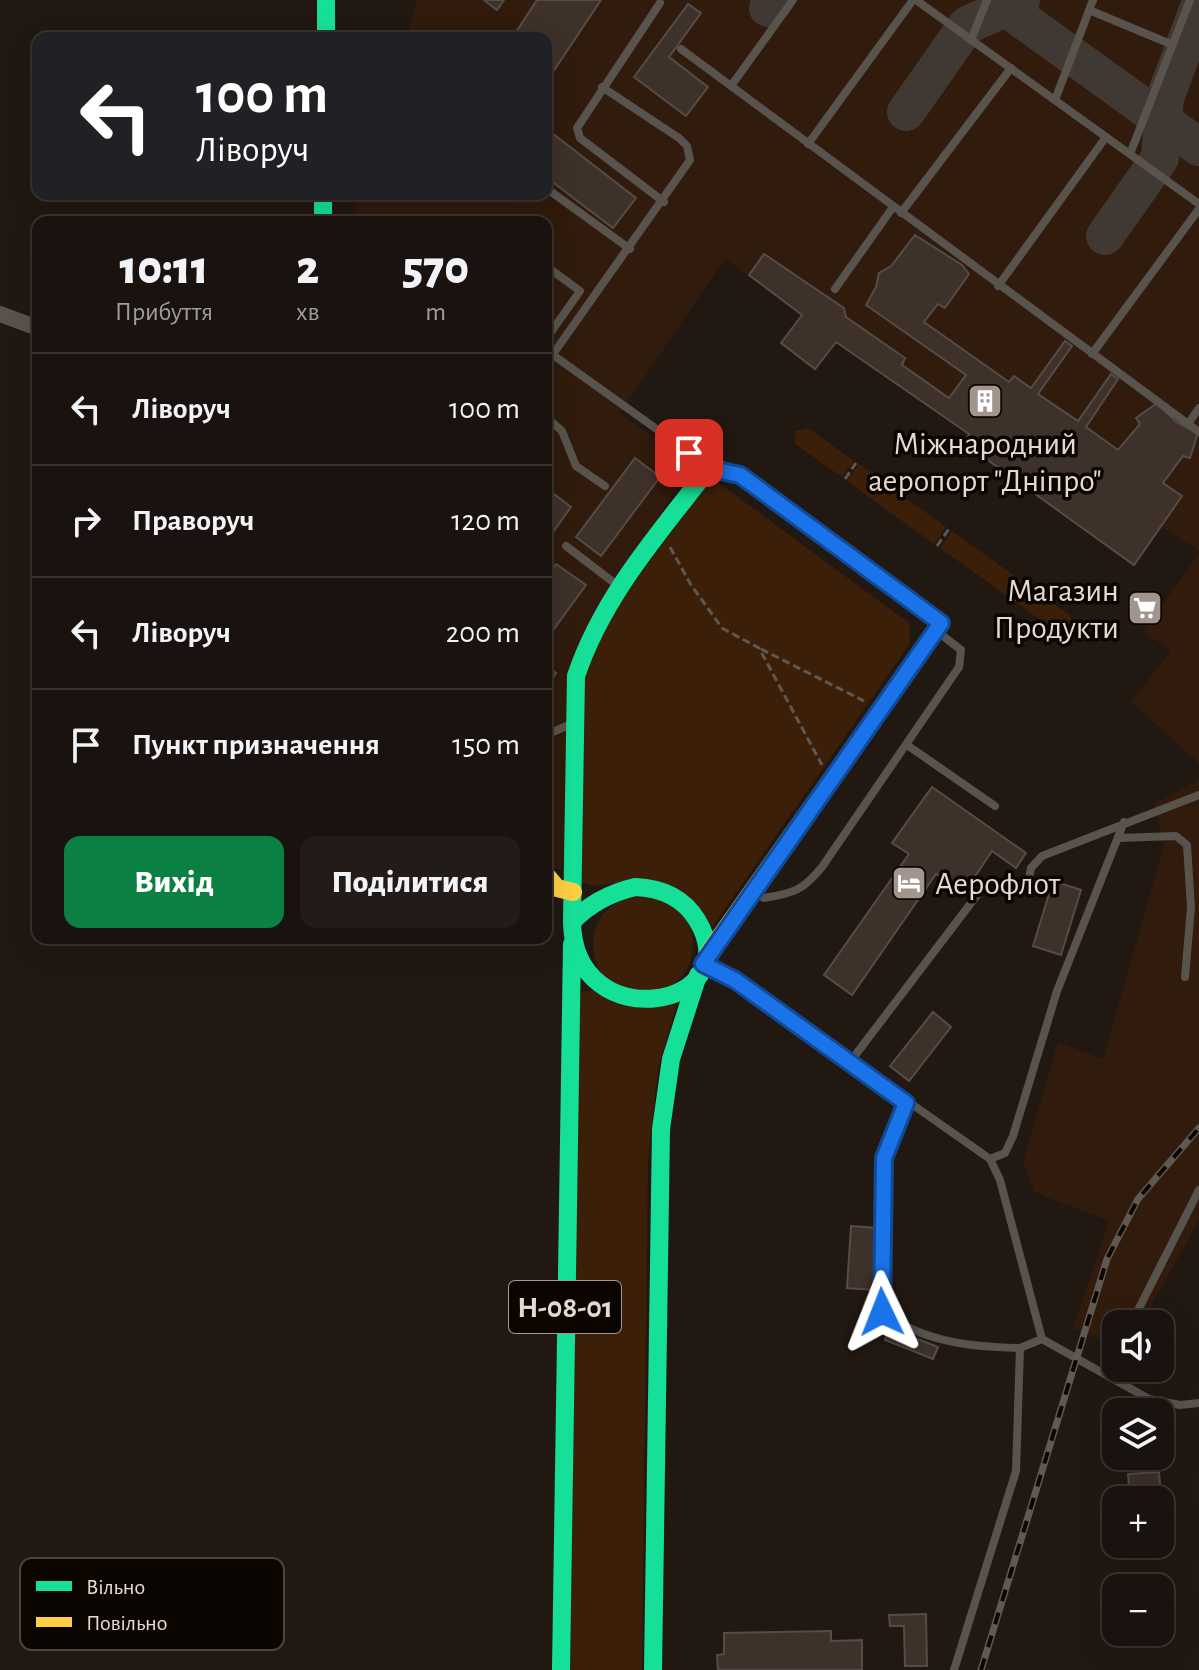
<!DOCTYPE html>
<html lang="uk">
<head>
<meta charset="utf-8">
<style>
  :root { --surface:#1a120e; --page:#231b17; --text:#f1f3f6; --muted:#9f9e9e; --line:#38322e; --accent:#0b8043 }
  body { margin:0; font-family:"Alegreya Sans",sans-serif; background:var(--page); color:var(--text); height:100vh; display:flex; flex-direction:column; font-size:30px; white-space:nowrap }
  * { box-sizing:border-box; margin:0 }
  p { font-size:26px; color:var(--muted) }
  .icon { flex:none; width:44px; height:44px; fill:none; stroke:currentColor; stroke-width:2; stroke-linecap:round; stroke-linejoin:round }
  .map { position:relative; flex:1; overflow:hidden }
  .side { position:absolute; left:32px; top:216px; width:520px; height:728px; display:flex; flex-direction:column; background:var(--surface); border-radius:16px; box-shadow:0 8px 32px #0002,0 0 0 2px var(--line) }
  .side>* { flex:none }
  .guide { position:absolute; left:32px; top:32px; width:520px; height:168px; border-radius:16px; box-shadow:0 8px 32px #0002,0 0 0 2px var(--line); background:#202124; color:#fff; overflow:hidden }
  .tools { position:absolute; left:1102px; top:1310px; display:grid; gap:16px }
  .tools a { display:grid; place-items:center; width:72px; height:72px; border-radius:16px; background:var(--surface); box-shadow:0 8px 32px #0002,0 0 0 2px var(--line); font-size:40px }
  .pin { position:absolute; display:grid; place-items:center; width:68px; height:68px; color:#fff; margin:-34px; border-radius:16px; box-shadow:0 4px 12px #0006 }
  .me { position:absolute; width:88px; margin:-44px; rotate:358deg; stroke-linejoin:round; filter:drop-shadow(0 0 6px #0008) }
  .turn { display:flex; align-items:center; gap:28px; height:168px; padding:0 32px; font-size:36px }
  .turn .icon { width:104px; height:104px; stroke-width:2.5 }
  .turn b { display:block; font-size:56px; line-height:68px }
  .eta { display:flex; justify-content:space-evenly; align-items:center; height:136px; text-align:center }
  .eta b { font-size:48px; font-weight:800; line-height:56px }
  .cta { display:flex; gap:16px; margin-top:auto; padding:16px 32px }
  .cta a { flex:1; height:92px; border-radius:16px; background:var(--accent); color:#fff; font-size:32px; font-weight:800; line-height:92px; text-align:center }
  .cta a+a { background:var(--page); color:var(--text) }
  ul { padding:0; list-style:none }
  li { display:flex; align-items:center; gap:24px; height:112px; padding:0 32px; border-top:2px solid var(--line) }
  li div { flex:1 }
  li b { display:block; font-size:30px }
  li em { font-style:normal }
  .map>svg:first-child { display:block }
  .built { fill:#301b0c }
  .green { fill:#3c1f09 }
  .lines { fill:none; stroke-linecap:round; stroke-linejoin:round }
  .taxiway { stroke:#403832; stroke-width:38 }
  .building { fill:#3e312a; stroke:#554c47; stroke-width:2 }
  .path { stroke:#5e5853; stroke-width:3; stroke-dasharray:8 4; stroke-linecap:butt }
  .lane { stroke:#59534e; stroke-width:8 }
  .street { stroke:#59534e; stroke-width:16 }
  .fast { stroke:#16e098; stroke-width:18 }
  .slow { stroke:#ffcf43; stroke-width:18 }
  .rail-casing { stroke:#5f5953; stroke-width:7 }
  .rail { stroke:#0b0502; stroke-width:4; stroke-dasharray:12; stroke-linecap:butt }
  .route-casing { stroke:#114b97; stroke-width:20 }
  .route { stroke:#1a73e8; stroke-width:14 }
  .labels { text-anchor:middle; stroke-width:7; stroke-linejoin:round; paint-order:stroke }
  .shield { fill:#0b0502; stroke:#a49993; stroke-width:2 }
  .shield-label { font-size:30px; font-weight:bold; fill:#e6d9d1 }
  .poi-label { font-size:32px; fill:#e6d9d1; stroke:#0b0502 }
  .key { fill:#0b0502; stroke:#4d4540; stroke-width:2 }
  .key-label { font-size:22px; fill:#e6d9d1 }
</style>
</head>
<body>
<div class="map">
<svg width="1199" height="1670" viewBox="0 0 1199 1670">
  <rect width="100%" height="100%" fill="#221812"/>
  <g class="built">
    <path d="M417,0h782v551l-37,-24 -28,38 -170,-122 5,-10 -132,-91 -22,27 -34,-26 21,-28 -77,-56 -105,154 72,51 -79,125 -51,280h-9l-7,-13v-634h-191v-28h191v-156h-140z"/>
    <path d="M1199,553v210l-68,-61 40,-52 -28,-18z"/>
    <path d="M1199,780v440l-58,104h-25v21l-43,-16 36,-108 -75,-29 -11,-30 35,-120 45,17 61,-214 -10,-41z"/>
  </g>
  <g class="green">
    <path d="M808,428l46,33 -12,16 -47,-33v-13z"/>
    <path d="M859,464l87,63 -12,17 -87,-63z"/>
    <path d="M707,483l13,1 189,139 1,20 -197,283 -79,-45 -40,5 -12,-3 -1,-203 8,-35z"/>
    <path d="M952,531l70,50 -12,17 -70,-50z"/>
    <path d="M1029,586l40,29 3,7 -6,9 -8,2 -41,-30z"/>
    <circle cx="643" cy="945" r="50"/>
    <path d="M595,990l82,13 -19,65 -10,93 -6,509h-72l9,-674 4,-5z"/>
  </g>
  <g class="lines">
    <g class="taxiway">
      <path d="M995,0l204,147"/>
      <path d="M768,8l7,-8"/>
      <path d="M906,112l61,-87 54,-24"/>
      <path d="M1105,236l55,-78 5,-60 34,-91"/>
    </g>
  </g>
  <g class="building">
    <path d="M484,0h20l-7,10z"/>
    <path d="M537,0h64l-52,78 -3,-40h-34z"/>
    <path d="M688,4l13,9 -32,44 39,30 -22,29 -52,-39z"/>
    <path d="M552,133l84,65 -23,30 -67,-51v-37z"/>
    <path d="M915,235l47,30 7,9 -24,34 -7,-4 -14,18 85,60 5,-6 17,12 34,-47 7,5 -34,48 40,27 33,-47 7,5 -32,48 32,23 22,-26 -4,-6 21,-15 19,19 22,11 -8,25 -7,-2 -20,27 19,13 -48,69 -170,-122 5,-9 -133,-92 -21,27 -34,-26 21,-28 -53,-40 15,-21 80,54 2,9 59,41 -3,7 47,33 17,-23 -100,-70 10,-18 3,-14 12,-7z"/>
    <path d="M635,458l25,19 -59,79 -25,-19z"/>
    <path d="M546,488l25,19 -25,35z"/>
    <path d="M556,564l30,21 -40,55v-63z"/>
    <path d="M546,666l10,7 -9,14 5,4 -6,10z"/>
    <path d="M932,787l94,66 -10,15 -24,-17 -28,42 -28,-19 -84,121 -28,-20 85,-121 -17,-11z"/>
    <path d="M1053,881l28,9 -20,65 -28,-9z"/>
    <path d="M933,1012l18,15 -42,54 -19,-15z"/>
    <path d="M851,1226l27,2 -4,62 -27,-2z"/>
    <path d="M890,1328l48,19 -5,12 -48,-19z"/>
    <path d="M1159,1472l5,62h-4v-34h-30l-2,-26z"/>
    <path d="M926,1614l1,52h-22l-1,-40h-14l-1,-11z"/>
    <path d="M831,1631v10l31,-1v30h-144l-1,-15 7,-1v-21z"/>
  </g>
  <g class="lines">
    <g class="path">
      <path d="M845,479l11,-16"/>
      <path d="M937,546l12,-17"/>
      <path d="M670,547l21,38 31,43 37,20 63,117"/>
      <path d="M1014,601l11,-17"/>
      <path d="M761,649l103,52"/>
    </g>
    <g class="lane">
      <path d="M916,0l283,204"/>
      <path d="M660,3l-83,125 3,10 84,64"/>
      <path d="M1089,10l84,35"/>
      <path d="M384,38l2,-2"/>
      <path d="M971,40l16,-40"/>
      <path d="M681,49l518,383"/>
      <path d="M731,86l62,-86"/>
      <path d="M1055,100l38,-100"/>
      <path d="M808,144l105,-144"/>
      <path d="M1130,154l60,-154"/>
      <path d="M546,188l84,61"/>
      <path d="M901,213l110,-145"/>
      <path d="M484,221l2,1"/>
      <path d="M546,266l34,25 -34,48"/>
      <path d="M998,286l108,-149"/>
      <path d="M835,289l58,-82"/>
      <path d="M546,350l165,118"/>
      <path d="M1092,354l107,-145"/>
      <path d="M546,364l144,-204 -3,-14 -8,-8 -77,-51"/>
      <path d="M546,417l16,14 14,35 29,20"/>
      <path d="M1188,424l11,-16"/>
      <path d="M566,546l51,39"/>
      <path d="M546,735l25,-11"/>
      <path d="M907,745l88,61"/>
      <path d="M546,788l1,2"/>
      <path d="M1118,838l58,-2 11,9 4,62 -6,70"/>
      <path d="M1027,889l4,-21 11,-12 157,-61"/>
      <path d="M753,891l11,7c31,-5 39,-8 58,-31l137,-200 2,-17 -23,-18"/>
      <path d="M706,966l29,14 255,179 10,21 42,159"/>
      <path d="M850,1062l137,-180"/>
      <path d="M906,1103l-22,55 -2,154c42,30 88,35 138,36"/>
      <path d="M990,1159l15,-6 8,-17 44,-145 67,-169"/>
      <path d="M1131,1324l68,-134"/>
      <path d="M1109,1374l7,-18"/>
      <path d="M954,1670l62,-199 4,-123 22,-9 107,60 31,6 19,-2"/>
    </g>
    <path class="street" d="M0,314l38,14"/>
    <g class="fast">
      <path d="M326,0v38"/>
      <path d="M323,194v28"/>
      <path d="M635,887c26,1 48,10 62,33 54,88 -123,120 -125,2 18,-19 38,-29 63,-35z"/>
      <path d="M572,922l4,-246c26,-77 78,-137 127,-200l18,-6 19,5 201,148 -25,36"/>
      <path d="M561,1670l11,-726"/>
      <path d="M653,1670l8,-541 10,-70 27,-84"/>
    </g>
    <g class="slow">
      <path d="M546,875l11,13 16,4"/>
      <path d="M708,954l208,-295"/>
    </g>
    <g class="rail-casing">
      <path id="rail" d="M981,1670l126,-411 31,-60 61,-71"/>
    </g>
    <use href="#rail" class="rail"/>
  </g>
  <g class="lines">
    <g class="route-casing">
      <path id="route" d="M689,453l23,16 28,6 201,148 -238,341 32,16 171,123 -22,55 -2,154"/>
    </g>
    <use href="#route" class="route"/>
  </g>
  <defs>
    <g id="building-square" transform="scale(1.8)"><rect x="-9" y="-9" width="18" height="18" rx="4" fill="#a1958e" stroke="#0b0502"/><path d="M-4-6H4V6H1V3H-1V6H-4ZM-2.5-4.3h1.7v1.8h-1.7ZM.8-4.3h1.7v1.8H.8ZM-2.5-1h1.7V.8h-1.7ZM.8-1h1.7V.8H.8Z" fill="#fff"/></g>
    <g id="supermarket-square" transform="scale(1.8)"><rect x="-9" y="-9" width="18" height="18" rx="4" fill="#a1958e" stroke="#0b0502"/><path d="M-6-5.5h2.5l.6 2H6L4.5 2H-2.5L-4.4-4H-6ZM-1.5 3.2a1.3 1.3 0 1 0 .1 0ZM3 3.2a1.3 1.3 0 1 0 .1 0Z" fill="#fff"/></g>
    <g id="hotel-square" transform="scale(1.8)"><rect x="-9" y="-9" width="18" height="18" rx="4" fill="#a1958e" stroke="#0b0502"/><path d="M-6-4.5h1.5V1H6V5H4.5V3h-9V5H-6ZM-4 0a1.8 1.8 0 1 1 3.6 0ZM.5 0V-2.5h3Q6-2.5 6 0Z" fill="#fff"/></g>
  </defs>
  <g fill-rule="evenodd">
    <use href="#building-square" x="985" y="401"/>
    <use href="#supermarket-square" x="1145" y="608"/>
    <use href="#hotel-square" x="909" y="883"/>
  </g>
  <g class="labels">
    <rect class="shield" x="509" y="1281" width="112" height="52" rx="6"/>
    <g class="shield-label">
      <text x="565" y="1317">Н-08-01</text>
    </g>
    <g class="poi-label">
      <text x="985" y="454">Міжнародний<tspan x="985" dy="37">аеропорт "Дніпро"</tspan></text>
      <text x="1119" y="601" text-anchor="end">Магазин<tspan x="1119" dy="37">Продукти</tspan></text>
      <text x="935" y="894" text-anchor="start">Аерофлот</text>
    </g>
  </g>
  <rect x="20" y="1558" width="264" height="92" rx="12" class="key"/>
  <rect x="36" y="1581" width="36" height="10" fill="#16e098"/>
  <rect x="36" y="1617" width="36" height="10" fill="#ffcf43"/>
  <g class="key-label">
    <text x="86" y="1594">Вільно</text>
    <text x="86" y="1630">Повільно</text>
  </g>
</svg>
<div class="tools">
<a><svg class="icon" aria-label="sound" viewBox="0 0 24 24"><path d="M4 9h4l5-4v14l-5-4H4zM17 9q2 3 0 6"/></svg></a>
<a><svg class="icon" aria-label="layers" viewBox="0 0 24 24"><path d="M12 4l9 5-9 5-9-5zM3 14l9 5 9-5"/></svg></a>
<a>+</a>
<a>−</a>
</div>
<div class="pin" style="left:689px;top:453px;background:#d93025"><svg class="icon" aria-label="arrive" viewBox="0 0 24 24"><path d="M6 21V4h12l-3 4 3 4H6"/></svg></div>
<svg class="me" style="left:882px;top:1312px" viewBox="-20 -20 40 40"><path d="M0-17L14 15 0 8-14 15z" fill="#1a73e8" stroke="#fff" stroke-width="4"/></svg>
<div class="guide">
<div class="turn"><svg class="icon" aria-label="left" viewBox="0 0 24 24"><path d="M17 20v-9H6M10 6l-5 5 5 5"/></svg><div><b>100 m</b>Ліворуч</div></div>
</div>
<section class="side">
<div class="eta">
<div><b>10:11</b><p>Прибуття</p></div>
<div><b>2</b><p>хв</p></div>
<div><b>570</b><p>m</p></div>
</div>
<ul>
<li><svg class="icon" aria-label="left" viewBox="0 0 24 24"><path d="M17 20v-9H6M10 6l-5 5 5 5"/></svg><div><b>Ліворуч</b></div><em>100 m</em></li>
<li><svg class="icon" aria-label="right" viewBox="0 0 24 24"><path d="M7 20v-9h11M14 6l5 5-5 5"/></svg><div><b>Праворуч</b></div><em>120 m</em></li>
<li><svg class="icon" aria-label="left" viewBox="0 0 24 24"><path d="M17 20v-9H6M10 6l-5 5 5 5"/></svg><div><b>Ліворуч</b></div><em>200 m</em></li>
<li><svg class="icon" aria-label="arrive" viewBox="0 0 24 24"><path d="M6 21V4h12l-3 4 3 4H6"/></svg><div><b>Пункт призначення</b></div><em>150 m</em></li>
</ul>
<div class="cta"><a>Вихід</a><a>Поділитися</a></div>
</section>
</div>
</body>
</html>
